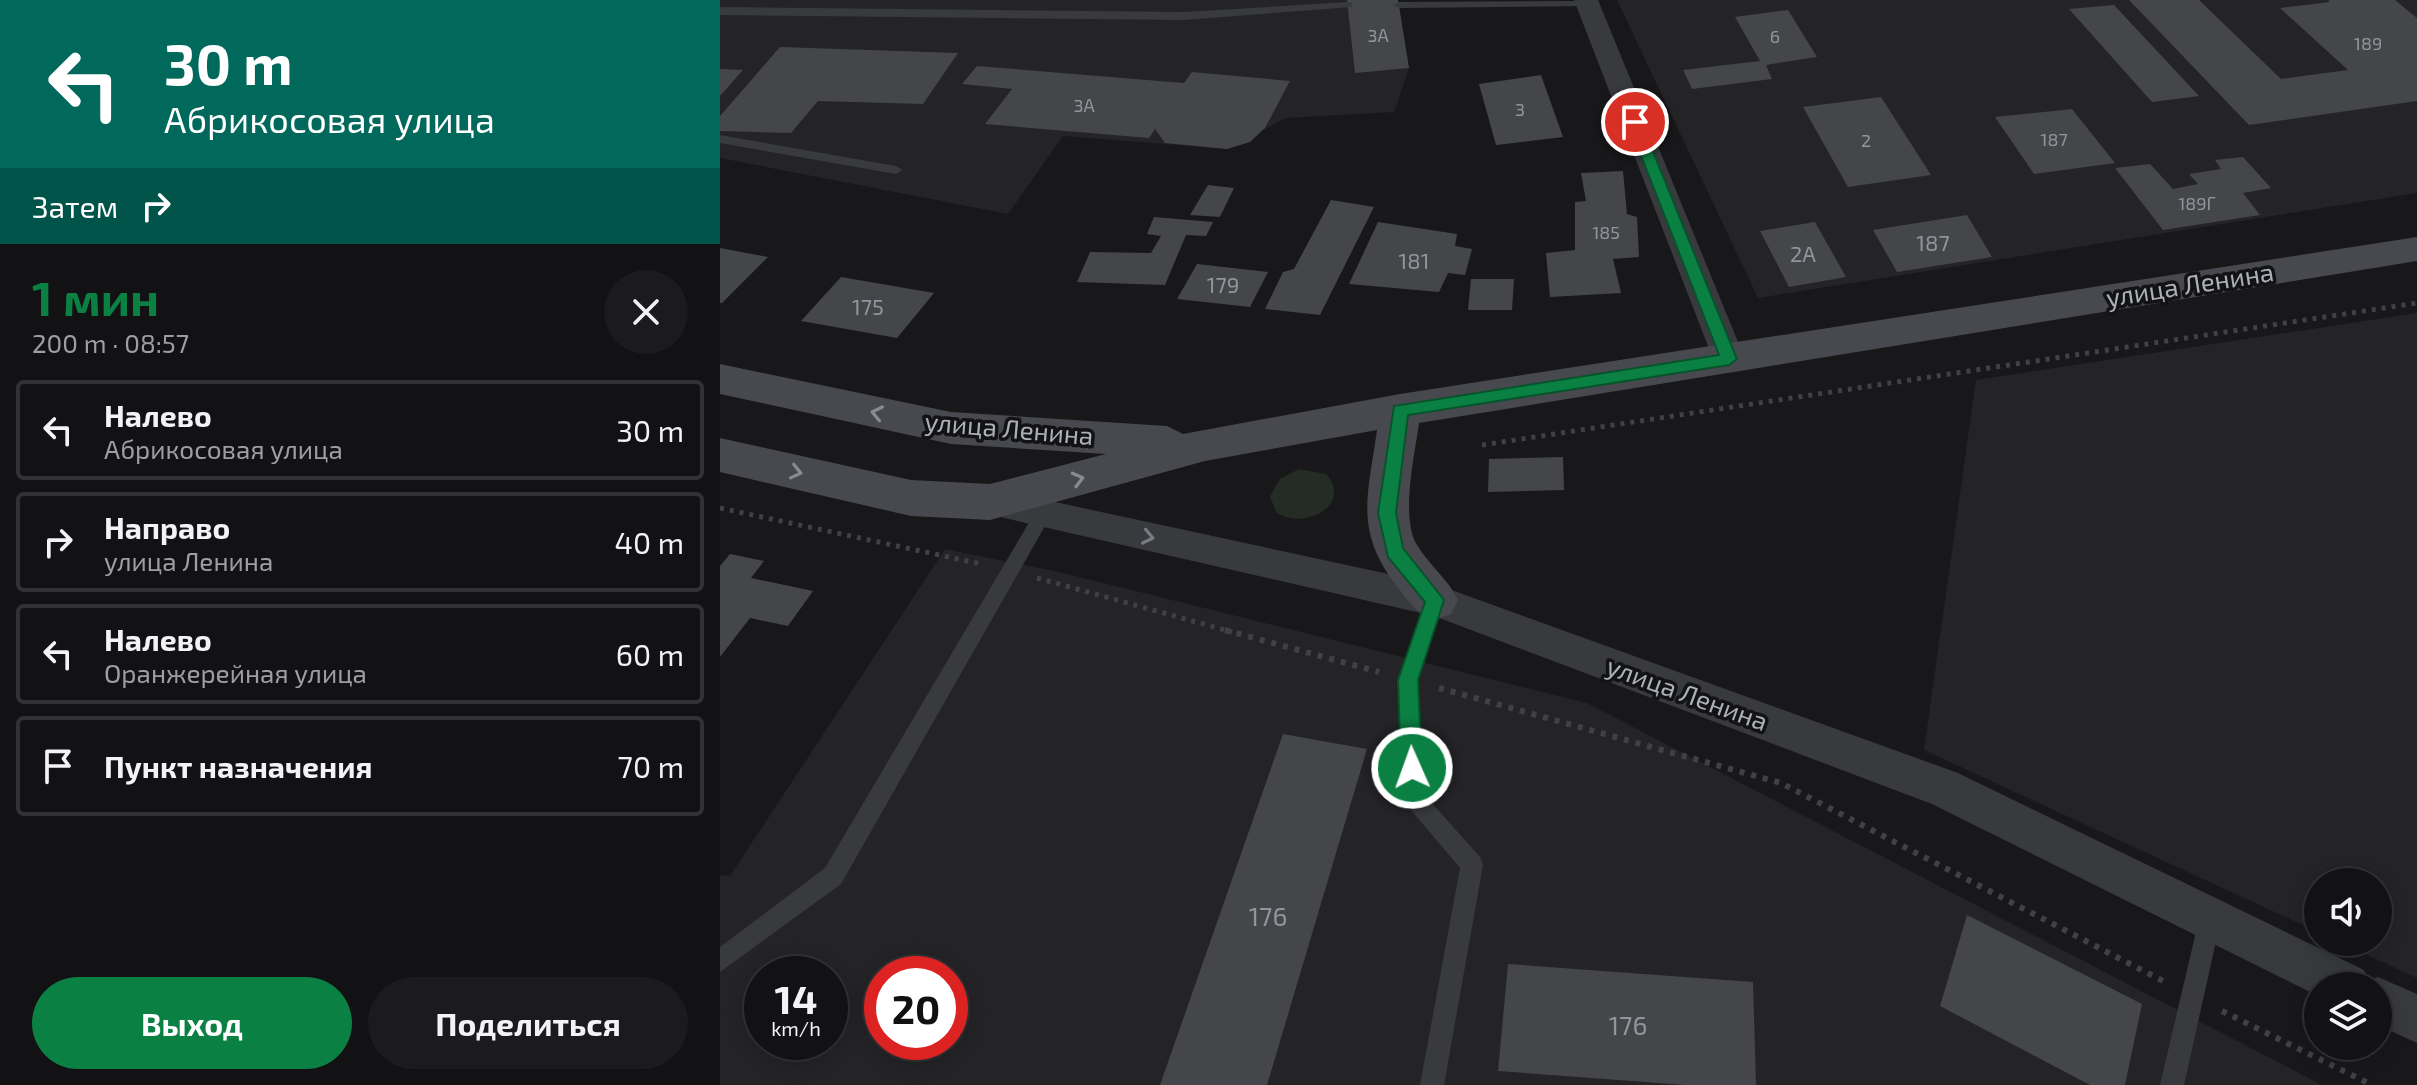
<!DOCTYPE html>
<html lang="ru">
<head>
<meta charset="utf-8">
<style>
  :root { --surface:#121214; --page:#1b1b1d; --text:#f1f3f6; --muted:#9c9ea0; --line:#313234; --accent:#0b8043 }
  body { margin:0; font-family:"Exo 2",sans-serif; background:var(--page); color:var(--text); height:100vh; display:flex; flex-direction:column; font-size:30px; white-space:nowrap }
  * { box-sizing:border-box; margin:0 }
  p { font-size:26px; color:var(--muted) }
  .icon { flex:none; width:44px; height:44px; fill:none; stroke:currentColor; stroke-width:2; stroke-linecap:round; stroke-linejoin:round }
  .map { position:relative; flex:1; overflow:hidden }
  .details { display:flex; flex-direction:column; background:var(--surface); width:720px }
  .details>* { flex:none }
  .hud { background:#00695c; color:#fff; overflow:hidden }
  .controls { position:absolute; left:1584px; top:868px; display:grid; gap:16px }
  .controls a { display:grid; place-items:center; width:88px; height:88px; border-radius:50%; background:var(--surface); box-shadow:0 4px 20px #0003,0 0 0 2px var(--line); font-size:40px }
  .speed { position:absolute; left:24px; top:956px; display:flex; gap:16px; font-size:40px; font-weight:700; text-align:center }
  .speed>* { display:grid; place-content:center; width:104px; height:104px; border-radius:50%; background:var(--surface); box-shadow:0 4px 20px #0003,0 0 0 2px var(--line); line-height:1 }
  .speed small { font-size:20px; font-weight:400 }
  .speed .limit { border:12px solid #d22; background:#fff; color:#111 }
  .pin { position:absolute; display:grid; place-items:center; width:68px; height:68px; color:#fff; margin:-34px; border:4px solid #fff; border-radius:50%; box-shadow:0 2px 8px #0007 }
  .me { position:absolute; width:88px; margin:-44px; rotate:358deg; stroke-linejoin:round; filter:drop-shadow(0 0 6px #0008) }
  .turn { display:flex; align-items:center; gap:28px; height:168px; padding:0 32px; font-size:36px }
  .turn .icon { width:104px; height:104px; stroke-width:2.5 }
  .turn b { display:block; font-size:56px; line-height:68px }
  .then { display:flex; align-items:center; height:76px; padding:0 32px; background:#0003; gap:16px; font-size:30px }
  .round { display:grid; place-items:center; flex:none; width:84px; height:84px; border-radius:42px; background:var(--page) }
  .headline { display:flex; align-items:center; justify-content:space-between; height:136px; padding:0 32px }
  h1 { font-size:48px; font-weight:700; line-height:60px; color:var(--accent) }
  .cta { display:flex; gap:16px; margin-top:auto; padding:16px 32px }
  .cta a { flex:1; height:92px; border-radius:48px; background:var(--accent); color:#fff; font-size:32px; font-weight:700; line-height:92px; text-align:center }
  .cta a+a { background:var(--page); color:var(--text) }
  ul { padding:0; list-style:none }
  li { display:flex; align-items:center; gap:24px; height:100px; margin:0 16px 12px; padding:0 16px; border:4px solid var(--line); border-radius:8px }
  li div { flex:1 }
  li b { display:block; font-size:30px }
  li em { font-style:normal }
  main { display:flex; flex:1; min-height:0 }
  .map>svg:first-child { display:block }
  .built { fill:#242427; fill-rule:evenodd }
  .green { fill:#242c25 }
  .building { fill:#45464a }
  .lines { fill:none; stroke-linecap:round; stroke-linejoin:round }
  .path-far1 { stroke:#404145; stroke-width:5; stroke-dasharray:4 6; stroke-linecap:butt }
  .path { stroke:#404145; stroke-width:6; stroke-dasharray:5 7; stroke-linecap:butt }
  .lane { fill:#393a3e; fill-rule:evenodd }
  .street { fill:#393a3e; fill-rule:evenodd }
  .secondary { fill:#48494e; fill-rule:evenodd }
  .oneway { stroke:#898c93 }
  .oneway2 { stroke:#787b81 }
  .route { fill:#0b8043; stroke:#07532c; stroke-width:2 }
  .labels { text-anchor:middle; stroke-width:7; stroke-linejoin:round; paint-order:stroke }
  .far-number-label { font-size:18px; fill:#92969c }
  .number-label { font-size:22px; fill:#92969c }
  .street-label { font-size:26px; fill:#acb0b8; stroke:#131315 }
  .near-number-label { font-size:26px; fill:#92969c }
</style>
</head>
<body>
<main>
<section class="details">
<div class="hud">
<div class="turn"><svg class="icon" aria-label="left" viewBox="0 0 24 24"><path d="M17 20v-9H6M10 6l-5 5 5 5"/></svg><div><b>30 m</b>Абрикосовая улица</div></div>
<div class="then">Затем<svg class="icon" aria-label="right" viewBox="0 0 24 24"><path d="M7 20v-9h11M14 6l5 5-5 5"/></svg></div>
</div>
<div class="headline"><div><h1>1 мин</h1><p>200 m · 08:57</p></div><a class="round"><svg class="icon" aria-label="close" viewBox="0 0 24 24"><path d="M6 6l12 12M18 6L6 18"/></svg></a></div>
<ul>
<li><svg class="icon" aria-label="left" viewBox="0 0 24 24"><path d="M17 20v-9H6M10 6l-5 5 5 5"/></svg><div><b>Налево</b><p>Абрикосовая улица</p></div><em>30 m</em></li>
<li><svg class="icon" aria-label="right" viewBox="0 0 24 24"><path d="M7 20v-9h11M14 6l5 5-5 5"/></svg><div><b>Направо</b><p>улица Ленина</p></div><em>40 m</em></li>
<li><svg class="icon" aria-label="left" viewBox="0 0 24 24"><path d="M17 20v-9H6M10 6l-5 5 5 5"/></svg><div><b>Налево</b><p>Оранжерейная улица</p></div><em>60 m</em></li>
<li><svg class="icon" aria-label="arrive" viewBox="0 0 24 24"><path d="M6 21V4h12l-3 4 3 4H6"/></svg><div><b>Пункт назначения</b></div><em>70 m</em></li>
</ul>
<div class="cta"><a>Выход</a><a>Поделиться</a></div>
</section>
<div class="map">
<svg width="1697" height="1085" viewBox="0 0 1697 1085">
  <rect width="100%" height="100%" fill="#18181a"/>
  <g class="built">
    <path d="M0,0h678l11,68 -15,44 -108,6 -59,31 -164,-13 -55,78 -288,-56z"/>
    <path d="M897,0h800v193l-659,105z"/>
    <path d="M1697,313v665l-77,-36h38v-60h-60v50l-394,-182 52,-370z"/>
    <path d="M225,549l114,23 528,131 735,382h-1602v-210l10,1zM42,974h68v68h-68zM162,974h68v68h-68z"/>
  </g>
  <path class="green" d="M579,469l27,5c28,30 -22,58 -50,38l-6,-16 10,-17z"/>
  <g class="building">
    <path d="M627,0h51l11,68 -54,5z"/>
    <path d="M1409,0h70l82,79 67,-9 -68,-62 50,-6 -2,-2h67l22,18v83l-168,24z"/>
    <path d="M1394,5l85,91 -47,6 -83,-93z"/>
    <path d="M1068,10l29,47 -51,8 6,14 -80,10 -9,-19 77,-9 -25,-44z"/>
    <path d="M60,47l178,6 -35,51 -105,-3 -27,32 -71,-2v-15z"/>
    <path d="M257,66l207,17 8,-11 98,9 -25,47 -15,14 -23,7 -62,-6 -10,-14 -6,9 -164,-14 27,-35 -50,-5z"/>
    <path d="M0,69l23,1 -23,26z"/>
    <path d="M821,75l22,62 -67,8 -17,-61z"/>
    <path d="M1161,97l50,78 -83,12 -45,-80z"/>
    <path d="M1352,109l43,54 -81,11 -39,-57z"/>
    <path d="M1523,157l28,31 -28,5 17,22 -97,15 -48,-62 35,-4 23,25 25,-5 -9,-10 32,-5 -6,-9z"/>
    <path d="M903,171l4,43 10,3 2,40 -26,2 8,34 -71,4 -4,-44 29,-3v-48l11,-1 -5,-28z"/>
    <path d="M488,185l26,3 -14,29 -30,-2z"/>
    <path d="M611,200l43,7 -54,108 -55,-6 18,-37 11,-3z"/>
    <path d="M1247,215l25,42 -95,15 -24,-42z"/>
    <path d="M434,217l59,5 -7,14 -20,-1 -21,50 -88,-3 13,-30 61,1 10,-17 -14,-2z"/>
    <path d="M658,222l79,12 -2,12 17,3 -7,26 -17,-2 -9,19 -90,-8z"/>
    <path d="M1095,222l31,55 -57,10 -29,-56z"/>
    <path d="M0,248l48,9 -46,46h-2z"/>
    <path d="M477,264l71,8 -18,35 -73,-8z"/>
    <path d="M121,277l93,16 -37,45 -96,-17z"/>
    <path d="M751,279h43l-2,31h-44z"/>
    <path d="M843,457l1,33 -76,2 1,-33z"/>
    <path d="M10,554l34,7 -13,17 62,13 -25,35 -38,-8 -30,39v-91z"/>
    <path d="M563,734l84,15 -100,336h-107z"/>
    <path d="M1247,915l175,89 -17,81h-35l-150,-79z"/>
    <path d="M788,964l245,18 3,103h-71l-187,-14z"/>
  </g>
  <g class="lines">
    <g class="path-far1">
      <path d="M762,445l935,-142"/>
      <path d="M0,508l261,56"/>
      <path d="M317,578l195,54"/>
    </g>
    <g class="path">
      <path d="M505,630l154,42"/>
      <path d="M719,688l342,95 382,198"/>
      <path d="M1502,1011l150,74"/>
    </g>
    <g class="lane">
      <path d="M867,1l6,3 -2,2 -192,2 -6,-3 6,-3z"/>
      <path d="M628,2l4,1v4l-168,13 -464,-5v-8l464,5z"/>
      <path d="M0,135l176,31 7,4 -7,4 -176,-31z"/>
      <path d="M323,507l6,2 3,5 -3,5 -208,365 -121,88v-25l105,-79 212,-359z"/>
      <path d="M715,592l7,2 2,6 -26,80 5,113 57,64 3,8 -39,220h-24l40,-217 -54,-64 -4,-7 -4,-117 28,-80 2,-6z"/>
      <path d="M1490,908l8,3 3,8 -37,166h-24l39,-166 3,-8z"/>
    </g>
    <g class="street">
      <path d="M854,0h24l147,359 -5,8 -11,4 -11,-4 -5,-8z"/>
      <path d="M270,488l445,96 523,189 406,197 5,10 9,-3 39,17v49l-39,-18v-39h-60v10l-386,-192 -498,-188 -456,-104 -6,-10 6,-10z"/>
    </g>
    <path class="secondary" d="M1697,237v24l-998,162c-4,31 -19,95 -2,122 12,20 31,34 41,55l-7,14 -16,6c-18,-6 -25,-17 -36,-31 -46,-58 -31,-93 -22,-159l-172,31 -215,59 -79,-4 -191,-44v-34l191,42 79,4 116,-30 -155,-10 -231,-50v-30l231,48 216,14 16,8 217,-40z"/>
  </g>
  <defs><path id="oneway-chevron" d="M-2-3.5L2.5 0L-2 3.5" fill="none" stroke-width="1.6" stroke-linecap="round" stroke-linejoin="round" transform="scale(2)"/></defs>
  <g class="oneway">
    <use href="#oneway-chevron" transform="translate(157 413) rotate(-168)"/>
    <use href="#oneway-chevron" transform="translate(76 472) rotate(13)"/>
    <use href="#oneway-chevron" transform="translate(358 479) rotate(-15)"/>
  </g>
  <use class="oneway2" href="#oneway-chevron" transform="translate(428 537) rotate(12)"/>
  <path class="route" d="M915,118l6,4 96,237 -8,6 -321,50 -12,98 7,35 41,52 -26,80 4,88 -3,7 -7,3 -8,-3 -3,-7 -3,-88 27,-78 -37,-45 -10,-44 16,-107 325,-51 -91,-233z"/>
  <g class="labels">
    <g class="far-number-label">
      <text x="658" y="42">3А</text>
      <text x="1055" y="43">6</text>
      <text x="1648" y="50">189</text>
      <text x="364" y="112">3А</text>
      <text x="800" y="116">3</text>
      <text x="1334" y="146">187</text>
      <text x="1146" y="147">2</text>
      <text x="1477" y="210">189Г</text>
      <text x="886" y="239">185</text>
    </g>
    <g class="number-label">
      <text x="1213" y="251">187</text>
      <text x="1083" y="262">2А</text>
      <text x="694" y="269">181</text>
      <text x="503" y="293">179</text>
      <text x="148" y="315">175</text>
    </g>
    <g class="street-label">
      <text transform="translate(1470 285) rotate(-9)" y="9">улица Ленина</text>
      <text transform="translate(289 429) rotate(5)" y="9">улица Ленина</text>
      <text transform="translate(967 694) rotate(20)" y="9">улица Ленина</text>
    </g>
    <g class="near-number-label">
      <text x="548" y="926">176</text>
      <text x="908" y="1035">176</text>
    </g>
  </g>
</svg>
<div class="controls">
<a><svg class="icon" aria-label="sound" viewBox="0 0 24 24"><path d="M4 9h4l5-4v14l-5-4H4zM17 9q2 3 0 6"/></svg></a>
<a><svg class="icon" aria-label="layers" viewBox="0 0 24 24"><path d="M12 4l9 5-9 5-9-5zM3 14l9 5 9-5"/></svg></a>
</div>
<div class="speed"><div>14<small>km/h</small></div><div class="limit">20</div></div>
<div class="pin" style="left:915px;top:122px;background:#d93025"><svg class="icon" aria-label="arrive" viewBox="0 0 24 24"><path d="M6 21V4h12l-3 4 3 4H6"/></svg></div>
<svg class="me" style="left:692px;top:768px" viewBox="-20 -20 40 40"><circle r="17" fill="#0b8043" stroke="#fff" stroke-width="3"/><path d="M0-11L8 9 0 5-8 9z" fill="#fff"/></svg>
</div>
</main>
</body>
</html>
